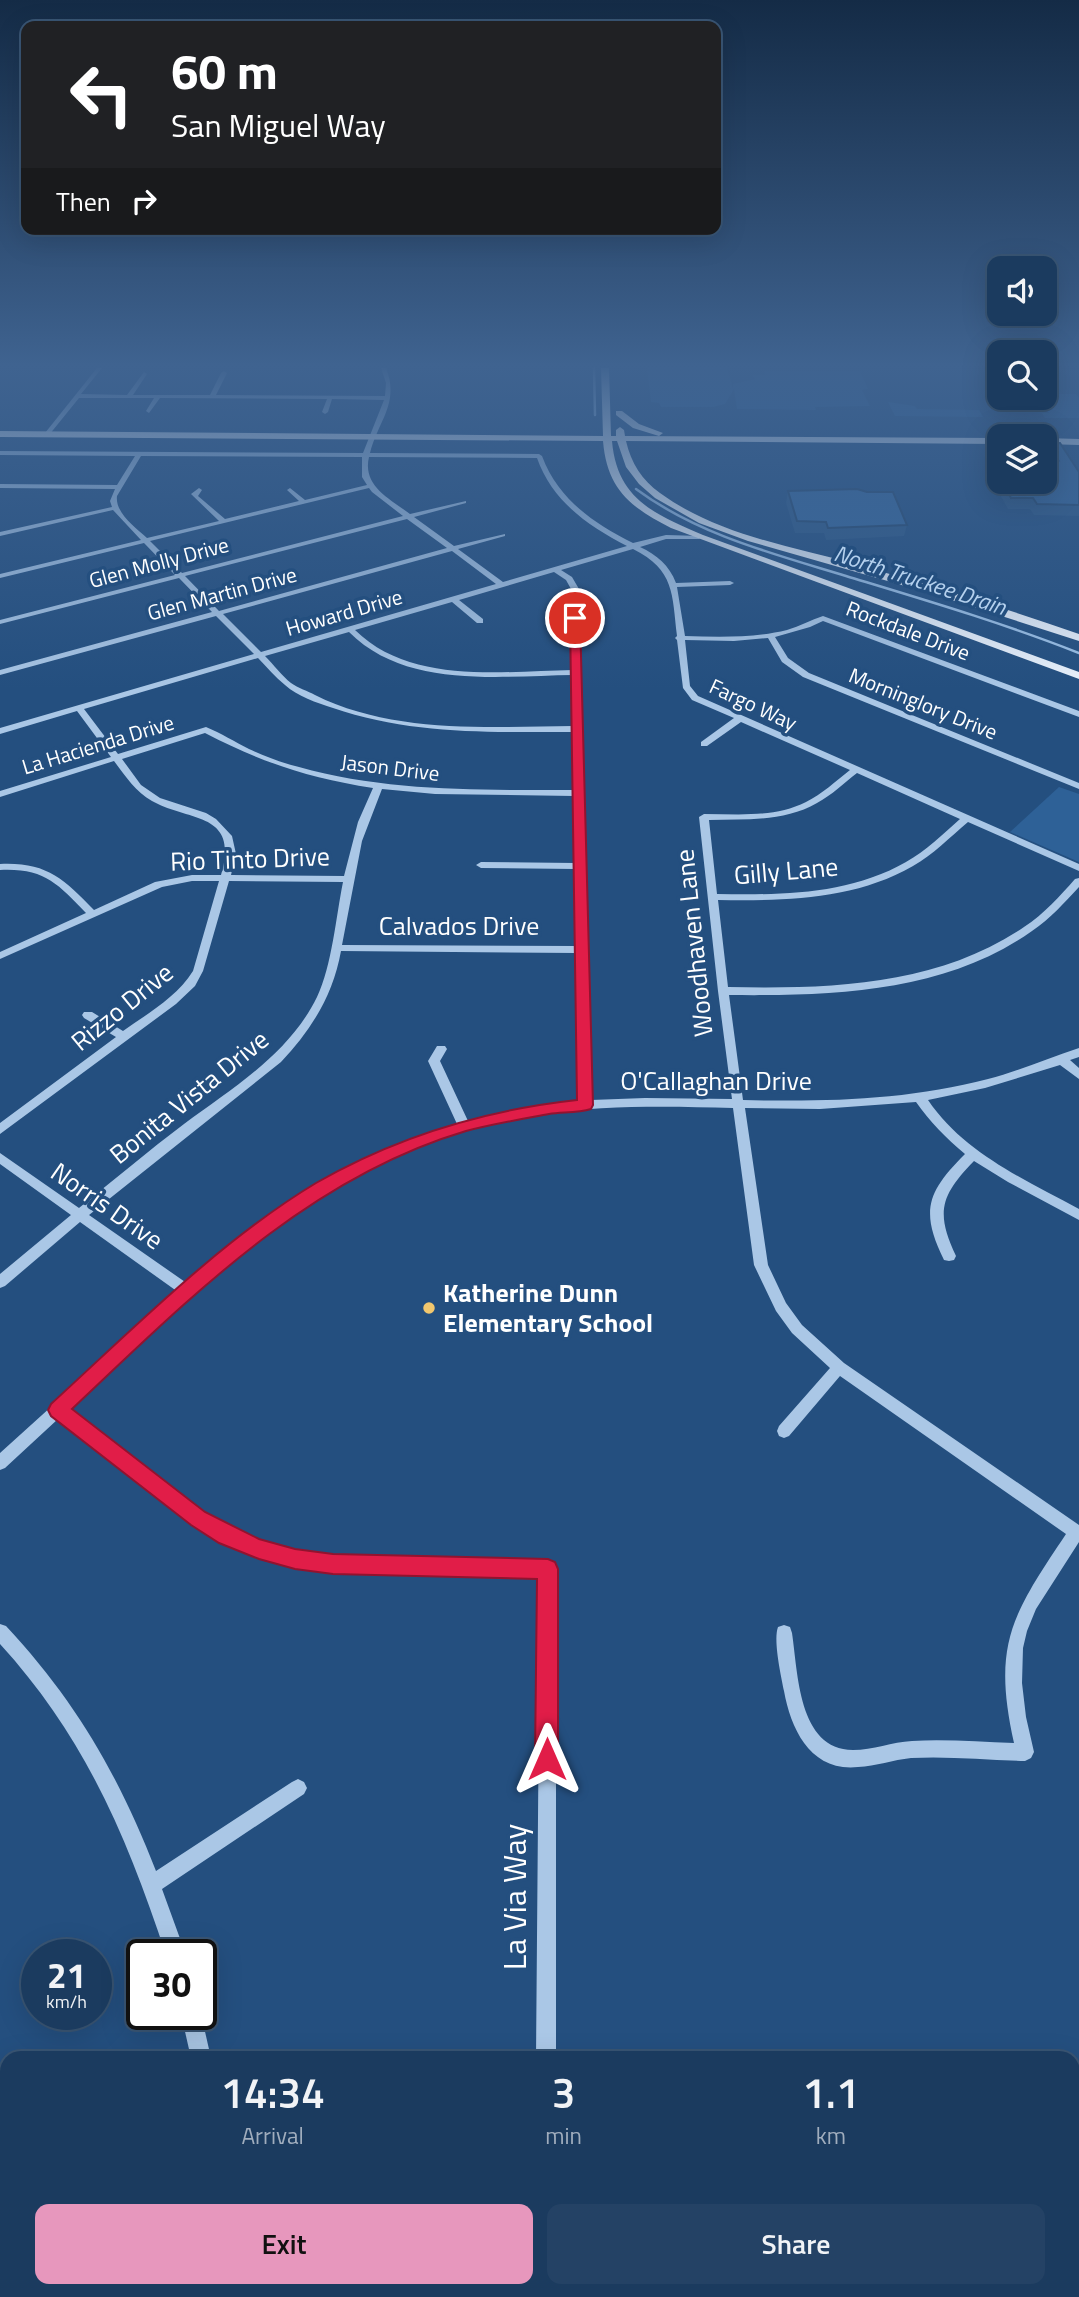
<!DOCTYPE html>
<html lang="en">
<head>
<meta charset="utf-8">
<style>
  :root { --surface:#1b3b5f; --page:#244265; --text:#f1f3f6; --muted:#a0adbd; --line:#395574; --accent:#e797bd }
  body { margin:0; font-family:"Titillium Web",sans-serif; background:var(--page); color:var(--text); height:100vh; display:flex; flex-direction:column; font-size:26px; white-space:nowrap }
  * { box-sizing:border-box; margin:0 }
  p { font-size:23px; color:var(--muted) }
  .icon { flex:none; width:38px; height:38px; fill:none; stroke:currentColor; stroke-width:2; stroke-linecap:round; stroke-linejoin:round }
  .map { position:relative; flex:1; overflow:hidden }
  .side { position:absolute; left:0px; top:2051px; width:1080px; height:247px; display:flex; flex-direction:column; background:var(--surface); border-radius:21px 21px 0 0; box-shadow:0 7px 28px #0002,0 0 0 2px var(--line) }
  .side>* { flex:none }
  .hud { position:absolute; left:21px; top:21px; width:700px; height:214px; border-radius:14px; box-shadow:0 7px 28px #0002,0 0 0 2px var(--line); background:#202124; color:#fff; overflow:hidden }
  .controls { position:absolute; left:987px; top:256px; display:grid; gap:14px }
  .controls a { display:grid; place-items:center; width:70px; height:70px; border-radius:14px; background:var(--surface); box-shadow:0 7px 28px #0002,0 0 0 2px var(--line); font-size:35px }
  .speed { position:absolute; left:21px; top:1939px; display:flex; gap:14px; font-size:35px; font-weight:700; text-align:center }
  .speed>* { display:grid; place-content:center; width:91px; height:91px; border-radius:50%; background:var(--surface); box-shadow:0 7px 28px #0002,0 0 0 2px var(--line); line-height:1 }
  .speed small { font-size:18px; font-weight:400 }
  .speed .limit { border:4px solid #111; border-radius:10px; background:#fff; color:#111 }
  .pin { position:absolute; display:grid; place-items:center; width:60px; height:60px; color:#fff; margin:-30px; border:4px solid #fff; border-radius:50%; box-shadow:0 2px 7px #0007 }
  .me { position:absolute; width:77px; margin:-38px; rotate:0deg; stroke-linejoin:round; filter:drop-shadow(0 0 5px #0008) }
  .turn { display:flex; align-items:center; gap:24px; height:147px; padding:0 35px; font-size:32px }
  .turn .icon { width:91px; height:91px; stroke-width:2.5 }
  .turn b { display:block; font-size:49px; line-height:60px }
  .then { display:flex; align-items:center; height:66px; padding:0 35px; background:#0003; gap:14px; font-size:26px }
  .eta { display:flex; justify-content:space-evenly; align-items:center; height:119px; text-align:center }
  .eta b { font-size:42px; font-weight:600; line-height:49px }
  .cta { display:flex; gap:14px; margin-top:auto; padding:14px 35px }
  .cta a { flex:1; height:80px; border-radius:14px; background:var(--accent); color:#111; font-size:28px; font-weight:600; line-height:80px; text-align:center }
  .cta a+a { background:var(--page); color:var(--text) }
  .map>svg:first-child { display:block }
  .green { fill:#2e6197 }
  .lines { fill:none; stroke-linecap:round; stroke-linejoin:round }
  .stream { stroke:#9ec2e7; stroke-width:2.5 }
  .minor { fill:#aac7e6; fill-rule:evenodd }
  .major { fill:#ebf3fd; fill-rule:evenodd }
  .wall { fill:#2d5886 }
  .building { fill:#34669c; stroke:#24476d; stroke-width:2 }
  .route { fill:#e11d48; stroke:#92132f; stroke-width:2 }
  .poi-dot { fill:#f1c76e; stroke:#244f7f; stroke-width:2.5 }
  .labels { text-anchor:middle; stroke-width:7; stroke-linejoin:round; paint-order:stroke }
  .far-street-label { font-size:21px; fill:#fff; stroke:#244f7f }
  .far-water-label { font-size:23px; font-style:italic; fill:#b5d1ee; stroke:#244f7f }
  .street-label { font-size:26px; fill:#fff; stroke:#244f7f }
  .poi-label { font-size:26px; font-weight:bold; fill:#fff; stroke:#244f7f; text-anchor:start }
  .near-street-label { font-size:32px; fill:#fff; stroke:#244f7f }
</style>
</head>
<body>
<div class="map">
<svg width="1079" height="2297" viewBox="0 0 1079 2297">
  <rect width="100%" height="100%" fill="#244f7f"/>
  <g class="green">
    <path d="M647,368h80l6,21v-5l22,-5 -3,-4h13l-1,-4h96l8,18 -6,1 8,16 -55,1 1,3 -79,-1 -3,-20 -9,15 -12,3h-52l-2,-4 -8,-1z"/>
    <path d="M1045,394h31l3,4v20h-34l-3,-5h7l-11,-16h7z"/>
    <path d="M888,402l27,4 2,3 62,1 4,7 -88,-1z"/>
    <path d="M1059,787l20,7v68l-69,-30z"/>
  </g>
  <g class="lines">
    <g class="stream">
      <path d="M594,368l1,47"/>
      <path d="M636,489c62,46 138,65 210,87 79,24 157,47 233,77"/>
    </g>
    <g class="minor">
      <path d="M97,368h5l-21,26 46,1 17,-23 3,2 -14,21h77l11,-22 3,-2 3,2 -11,22 169,1 1,-13 -5,-15h5c14,35 -8,53 -16,85l169,1 3,2c16,43 51,67 91,87l33,-8 35,1 1,1 -3,2h-33l-26,8c17,8 29,18 36,36l54,-2 4,2 -4,2 -53,2 8,49c34,1 70,2 102,-6 13,-4 24,-10 36,-14l256,95v6l-256,-96 -13,6 -35,10 13,21 21,15 270,110v6l-276,-112 -21,-15 -14,-24 -34,3 -49,-1 5,46 8,10 381,168v7l-111,-49c-18,15 -35,33 -55,44 -59,34 -129,35 -195,34l10,87c102,2 209,-1 296,-60 20,-13 36,-31 51,-48l4,-1v9c-14,15 -29,32 -47,44 -88,62 -199,65 -303,64l14,105c83,2 165,0 245,-21 31,-8 60,-21 91,-31v9l-9,3 9,8v11l-19,-14 -75,23 -57,12c36,53 96,79 151,109v11l-71,-38 -34,-21c-33,34 -39,51 -18,95l-2,4 -5,1 -5,-1c-24,-49 -17,-68 21,-106 -19,-16 -35,-32 -49,-52l-96,7 -75,-1 23,157 18,38 16,22 42,38 235,162v17l-43,67 -9,22 -4,17 -1,35 4,34 8,35 -3,6 -6,3c-38,-1 -76,-5 -114,-3 -18,2 -35,8 -53,9 -47,5 -67,-37 -74,-76 -3,-15 -11,-51 -6,-64l6,-2 6,2 2,6c6,39 6,117 61,117 20,0 39,-8 59,-9 34,-2 68,1 102,2 -22,-99 -2,-128 52,-209l-226,-158 -51,60 -5,2 -5,-2 -2,-5 2,-5 51,-58 -38,-35 -16,-22 -22,-46 -21,-157c-64,-2 -128,-3 -191,6 -77,12 -153,38 -219,79 -42,26 -80,59 -117,91 -47,41 -93,83 -138,125l135,104 29,18 27,10 36,10 38,5 215,5 6,2 2,6v489h-20l4,-481 -207,-5 -38,-5 -36,-10 -38,-16 -28,-18 -135,-104 -53,49 -5,2v-17l178,-161 -98,-70 -75,64 -5,2v-14l71,-59 -71,-51v-11l79,55c35,-28 69,-57 105,-84 50,-37 105,-70 133,-127 15,-31 19,-81 26,-115l-114,-1 -26,90 -8,15 -19,18 -176,130v-11l116,-86 -32,-19 -2,-3 2,-3h8l31,19c24,-17 54,-34 70,-60l26,-90h-27l-30,6 -162,72v-7l86,-39c-29,-30 -42,-45 -86,-43v-6c46,-2 63,14 94,46l61,-28 37,-7h29c19,-64 -32,-53 -69,-74 -17,-10 -26,-24 -38,-40l-114,36v-6l111,-34 -34,-46 -77,23v-6l254,-74 -38,-38 -216,59v-5l212,-58 -33,-34 -179,46v-4l175,-45 -31,-32 -144,35v-4l141,-34 -28,-30 -113,26v-4l112,-25 -2,-6 5,-12 -115,-1v-4l117,1 18,-29 -135,-1v-4l363,2 21,-53 -52,-1 -4,13 -3,2 -3,-2 5,-13 -167,-1 -11,15 -3,-2 8,-13h-75l-30,37h-4v-2zM141,456l221,1v20l5,8 -62,15 -15,-12 -3,2 12,11 -74,18 -27,-23 4,-6 -3,-2 -8,6 28,27 -72,17c-12,-11 -32,-25 -30,-42zM369,457l168,1c15,43 51,68 90,88l-124,36 -45,-33 47,-13v-2l-51,12 -40,-29 52,-14v-2l-56,13c-20,-15 -48,-28 -41,-57zM369,488l3,4 31,24 -221,57 -32,-32zM407,519l40,29 -228,63 -34,-35zM633,549c42,21 39,45 44,87l-2,2 2,2 6,48 9,12 42,18 -33,24v4h6l34,-24 109,48c-14,11 -28,24 -44,32 -32,16 -68,12 -102,12l-5,3 19,174 14,108 -87,-1 -54,2 -12,-511 -7,-12 -11,-7zM452,551l44,33 -235,68 -38,-38zM554,572l12,8 5,9 2,81c-72,1 -162,15 -218,-40l97,-28 25,21h6v-4l-24,-19zM349,632c57,57 149,44 224,43v51c-84,1 -180,8 -258,-31 -7,-4 -17,-7 -24,-12 -9,-7 -17,-18 -26,-27zM258,658c9,9 17,19 27,27 12,11 32,18 48,23 78,27 159,24 240,24l1,58c-92,0 -186,2 -275,-23 -17,-4 -35,-11 -50,-18 -14,-7 -28,-16 -43,-22l-88,27 -34,-45zM205,733c58,30 104,45 168,55l-15,34 -14,54 -113,-1 5,-21 -4,-18 -16,-17 -10,-6 -46,-15 -19,-13 -19,-26zM857,773l103,46c-17,15 -34,32 -54,43 -58,33 -124,33 -189,32l-8,-74c37,-1 75,2 108,-17 15,-8 27,-20 40,-30zM382,789l53,5 139,2 1,67 -94,-1 -5,3 5,3 95,1 1,77 -235,-1 20,-104zM341,951l236,2 2,148 -37,5 -74,15 -28,-60 7,-12 -2,-3h-8l-9,15 29,63c-49,16 -98,35 -142,62 -46,28 -87,63 -127,98l-99,-69 192,-153c30,-32 52,-66 60,-111z"/>
      <path d="M0,1624l6,2c70,75 113,150 150,245l136,-89 6,-3 6,3 3,6 -3,6 -142,95 24,66h-20c-39,-118 -81,-218 -166,-311z"/>
      <path d="M181,2014h20l10,44h-20z"/>
      <path d="M1079,2079v21l-6,2v-21z"/>
      <rect x="218" y="2291" width="22" height="6"/>
      <rect x="534" y="2291" width="22" height="6"/>
      <path d="M910,2291h22l-2,6h-22z"/>
    </g>
    <g class="major">
      <path d="M601,368h8l2,68h5v-6l4,-3 4,3 1,6 374,2v6l-373,-3c5,22 16,39 34,52 56,41 129,53 195,71 75,21 150,44 224,70v7l-146,-47 -185,-53 -49,-18 -44,-25 -16,-14 -13,-17 -9,-26h-5c5,58 42,73 91,94l376,137v7l-408,-151c-41,-21 -64,-39 -68,-87l-603,-4v-6l603,5z"/>
      <path d="M616,411h6l17,13 24,9 -4,3 -26,-8 -17,-13z"/>
      <path d="M1045,438l34,1v6l-34,-1z"/>
    </g>
  </g>
  <g class="wall">
    <path d="M1046,443l33,29v44l-45,-1 -4,-6h-22l-17,-31 3,-11h5v14h46z"/>
    <path d="M788,491l119,34 -3,11 -78,4 -2,-7h-29l-9,-30z"/>
  </g>
  <g class="building">
    <path d="M1046,443h14l19,29v33l-42,-1 -4,-6h-22l-9,-17h43v-25l13,4z"/>
    <path d="M994,467h5v9z"/>
    <path d="M857,489l10,3h26l14,33 -79,3 -2,-6 -29,-1 -9,-30z"/>
  </g>
  <linearGradient id="sky" x2="0" y2="1"><stop stop-color="#142b46"/><stop offset="0.53" stop-color="#3f6390"/><stop offset="1" stop-color="#3f6390" stop-opacity="0"/></linearGradient>
  <rect width="1079" height="689" fill="url(#sky)"/>
  <path class="route" d="M575,615l5,3 13,487 -2,4c-14,4 -28,3 -42,5 -27,5 -57,10 -83,17 -159,47 -277,168 -394,278l133,103 54,27 36,10 38,5 215,5 7,3 3,7v190l-3,8 -8,4 -8,-4 -4,-8 2,-180 -204,-5 -38,-5 -36,-10 -40,-16 -28,-18 -140,-109 -3,-6 3,-6c82,-75 170,-164 265,-221 80,-46 170,-73 261,-83l-7,-482z"/>
  <circle class="poi-dot" cx="429" cy="1308" r="7"/>
  <g class="labels">
    <g class="far-street-label">
      <text transform="translate(159 563) rotate(-15)" y="7">Glen Molly Drive</text>
      <text transform="translate(222 594) rotate(-15)" y="7">Glen Martin Drive</text>
      <text transform="translate(344 613) rotate(-16)" y="7">Howard Drive</text>
      <text transform="translate(908 631) rotate(21)" y="7">Rockdale Drive</text>
      <text transform="translate(923 704) rotate(22)" y="7">Morninglory Drive</text>
      <text transform="translate(753 705) rotate(25)" y="7">Fargo Way</text>
      <text transform="translate(98 745) rotate(-17)" y="7">La Hacienda Drive</text>
      <text transform="translate(390 768) rotate(7)" y="7">Jason Drive</text>
    </g>
    <g class="far-water-label">
      <text transform="translate(920 580) rotate(18)" y="8">North Truckee Drain</text>
    </g>
    <g class="street-label">
      <text transform="translate(250 859) rotate(-2)" y="9">Rio Tinto Drive</text>
      <text transform="translate(786 871) rotate(-5)" y="9">Gilly Lane</text>
      <text x="459" y="935">Calvados Drive</text>
      <text transform="translate(694 943) rotate(-96)" y="9">Woodhaven Lane</text>
      <text transform="translate(122 1007) rotate(-39)" y="9">Rizzo Drive</text>
      <text x="716" y="1090">O'Callaghan Drive</text>
      <text transform="translate(189 1097) rotate(-39)" y="9">Bonita Vista Drive</text>
      <text transform="translate(107 1206) rotate(35)" y="9">Norris Drive</text>
    </g>
    <g class="poi-label">
      <text x="443" y="1302">Katherine Dunn<tspan x="443" dy="30">Elementary School</tspan></text>
    </g>
    <g class="near-street-label">
      <text transform="translate(515 1897) rotate(-90)" y="11">La Via Way</text>
    </g>
  </g>
</svg>
<div class="controls">
<a><svg class="icon" aria-label="sound" viewBox="0 0 24 24"><path d="M4 9h4l5-4v14l-5-4H4zM17 9q2 3 0 6"/></svg></a>
<a><svg class="icon" aria-label="search" viewBox="0 0 24 24"><circle cx="10" cy="10" r="6"/><path d="M15 15l6 6"/></svg></a>
<a><svg class="icon" aria-label="layers" viewBox="0 0 24 24"><path d="M12 4l9 5-9 5-9-5zM3 14l9 5 9-5"/></svg></a>
</div>
<div class="speed"><div>21<small>km/h</small></div><div class="limit">30</div></div>
<div class="pin" style="left:575px;top:618px;background:#d93025"><svg class="icon" aria-label="arrive" viewBox="0 0 24 24"><path d="M6 21V4h12l-3 4 3 4H6"/></svg></div>
<svg class="me" style="left:547px;top:1759px" viewBox="-20 -20 40 40"><path d="M0-17L14 15 0 8-14 15z" fill="#e11d48" stroke="#fff" stroke-width="4"/></svg>
<div class="hud">
<div class="turn"><svg class="icon" aria-label="left" viewBox="0 0 24 24"><path d="M17 20v-9H6M10 6l-5 5 5 5"/></svg><div><b>60 m</b>San Miguel Way</div></div>
<div class="then">Then<svg class="icon" aria-label="right" viewBox="0 0 24 24"><path d="M7 20v-9h11M14 6l5 5-5 5"/></svg></div>
</div>
<section class="side">
<div class="eta">
<div><b>14:34</b><p>Arrival</p></div>
<div><b>3</b><p>min</p></div>
<div><b>1.1</b><p>km</p></div>
</div>
<div class="cta"><a>Exit</a><a>Share</a></div>
</section>
</div>
</body>
</html>
